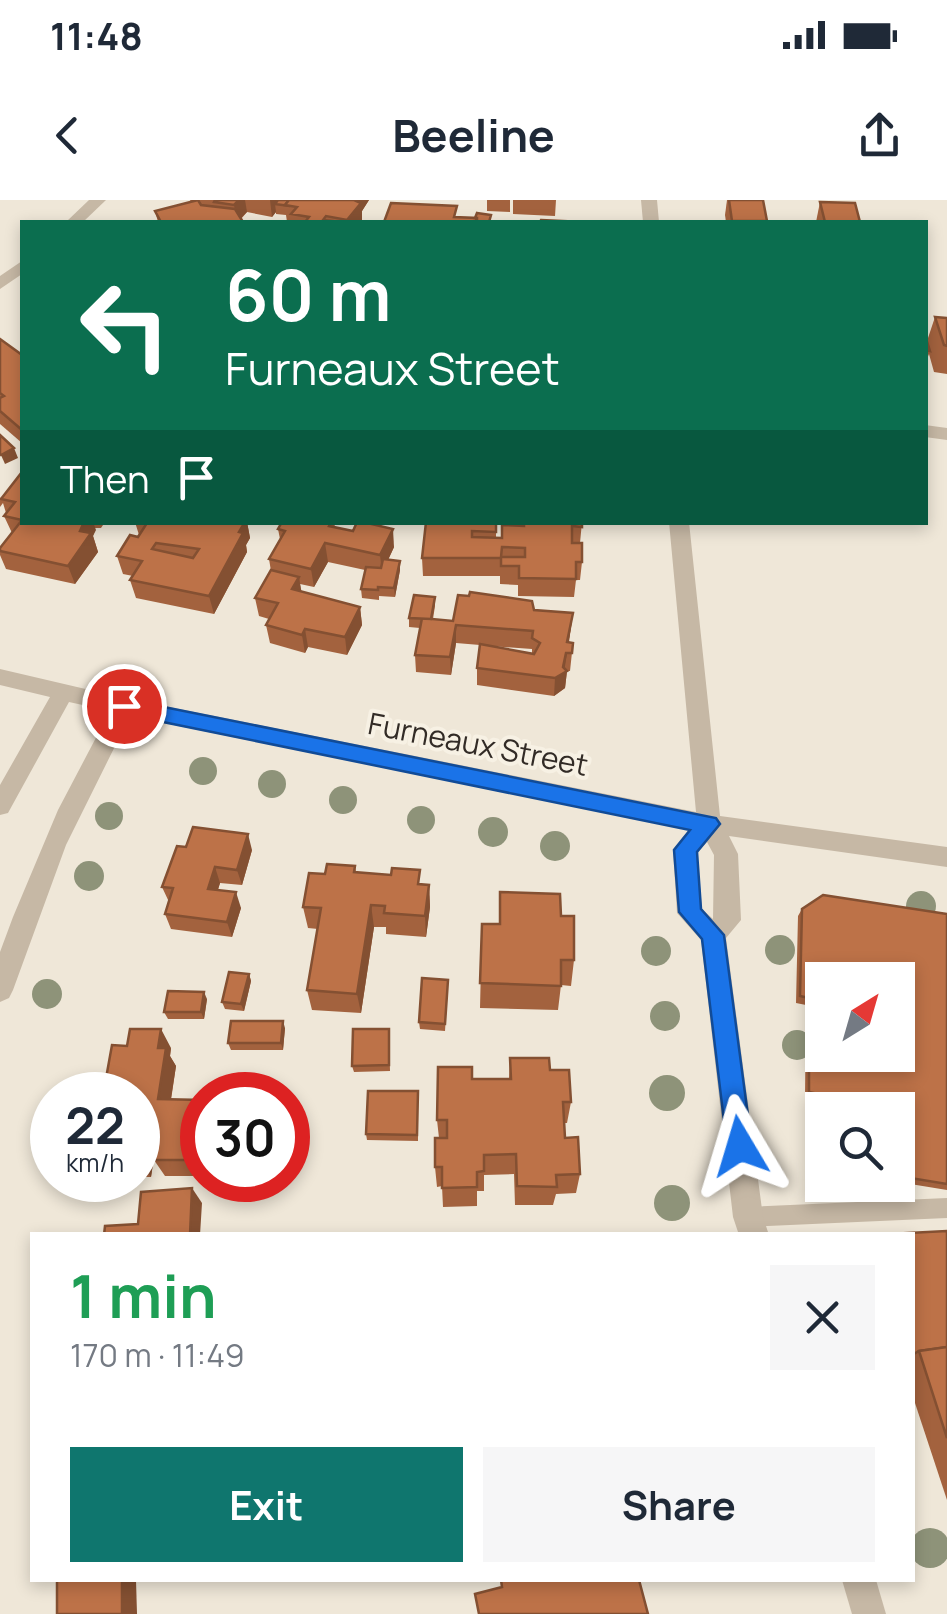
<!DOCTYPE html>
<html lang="en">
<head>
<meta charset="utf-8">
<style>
  :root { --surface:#fff; --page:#f6f6f7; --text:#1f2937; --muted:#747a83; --accent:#0f766e }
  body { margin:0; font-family:Manrope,sans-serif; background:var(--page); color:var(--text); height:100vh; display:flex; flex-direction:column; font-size:38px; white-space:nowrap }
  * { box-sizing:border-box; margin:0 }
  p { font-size:32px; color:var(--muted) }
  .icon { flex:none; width:55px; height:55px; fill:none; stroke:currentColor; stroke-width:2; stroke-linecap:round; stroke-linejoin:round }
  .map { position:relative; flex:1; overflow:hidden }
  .side { position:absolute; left:30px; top:1032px; width:885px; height:350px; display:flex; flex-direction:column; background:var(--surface); border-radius:0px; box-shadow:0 5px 15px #0003 }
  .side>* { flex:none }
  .hud { position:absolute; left:20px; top:20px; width:908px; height:305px; border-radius:0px; box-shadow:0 5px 15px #0003; background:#0b6e4f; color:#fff; overflow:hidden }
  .needle { width:65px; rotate:37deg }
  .fabs { position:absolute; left:805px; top:762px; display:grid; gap:20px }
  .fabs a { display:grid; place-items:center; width:110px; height:110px; border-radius:0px; background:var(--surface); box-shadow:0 5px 15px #0003; font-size:50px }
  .speed { position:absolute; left:30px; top:872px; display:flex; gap:20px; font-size:50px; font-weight:700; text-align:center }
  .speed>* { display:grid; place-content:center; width:130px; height:130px; border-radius:50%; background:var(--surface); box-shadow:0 5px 15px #0003; line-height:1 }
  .speed small { font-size:25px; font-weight:400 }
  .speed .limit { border:15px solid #d22; background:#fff; color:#111 }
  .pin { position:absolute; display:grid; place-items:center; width:85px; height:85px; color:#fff; margin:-42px; border:5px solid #fff; border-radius:50%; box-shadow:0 2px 10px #0007 }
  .me { position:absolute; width:110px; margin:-55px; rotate:353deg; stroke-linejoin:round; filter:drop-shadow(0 0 8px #0008) }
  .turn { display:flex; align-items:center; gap:35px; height:210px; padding:0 40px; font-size:45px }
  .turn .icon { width:130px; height:130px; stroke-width:2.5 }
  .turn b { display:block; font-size:70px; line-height:85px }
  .then { display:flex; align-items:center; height:95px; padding:0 40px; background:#0003; gap:20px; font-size:38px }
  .round { display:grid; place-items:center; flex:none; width:105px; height:105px; border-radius:0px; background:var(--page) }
  .headline { display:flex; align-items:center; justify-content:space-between; height:170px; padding:0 40px }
  h1 { font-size:60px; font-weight:700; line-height:75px; color:#1e9e55 }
  .button { display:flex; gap:20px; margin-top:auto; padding:20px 40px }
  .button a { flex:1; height:115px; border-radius:0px; background:var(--accent); color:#fff; font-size:40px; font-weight:700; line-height:115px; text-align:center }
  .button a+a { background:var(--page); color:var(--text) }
  .status { display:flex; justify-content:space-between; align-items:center; height:70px; padding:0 50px; background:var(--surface); direction:ltr }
  .status svg { height:28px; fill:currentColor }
  header { display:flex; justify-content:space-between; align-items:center; height:130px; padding:0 40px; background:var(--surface); font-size:45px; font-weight:700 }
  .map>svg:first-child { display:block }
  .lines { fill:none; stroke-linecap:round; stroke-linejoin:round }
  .service { fill:#c6b8a5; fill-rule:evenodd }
  .minor { fill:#c6b8a5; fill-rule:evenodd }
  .tree { fill:#8e9379 }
  .wall { fill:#a3623e; fill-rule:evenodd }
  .shaded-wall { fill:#845032 }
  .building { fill:#bd7248; stroke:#845032; stroke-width:2.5; fill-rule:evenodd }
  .route { fill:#1a73e8; stroke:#114b97; stroke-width:2.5 }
  .labels { text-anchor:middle; stroke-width:8; stroke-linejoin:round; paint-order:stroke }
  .street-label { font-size:30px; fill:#322b26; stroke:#f7f1e4 }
</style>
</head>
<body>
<div class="status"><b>11:48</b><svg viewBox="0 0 49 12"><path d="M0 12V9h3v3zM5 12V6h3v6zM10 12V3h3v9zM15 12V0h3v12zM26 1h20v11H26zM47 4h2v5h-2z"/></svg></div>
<header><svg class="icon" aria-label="back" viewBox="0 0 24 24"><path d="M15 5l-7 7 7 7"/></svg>Beeline<svg class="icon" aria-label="share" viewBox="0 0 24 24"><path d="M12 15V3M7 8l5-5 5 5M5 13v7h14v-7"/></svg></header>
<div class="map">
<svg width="947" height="1414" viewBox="0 0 947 1414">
  <rect width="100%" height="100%" fill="#efe7d8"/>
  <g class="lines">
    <path class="service" d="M947,998v20l-199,9 -7,-3 -3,-7 3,-7 7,-3z"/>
    <g class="minor">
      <path d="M89,0h17l-23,22h-17z"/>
      <path d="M641,0h16l2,22h-16z"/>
      <path d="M22,61v13l-22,15v-13z"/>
      <path d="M925,225l22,3v12l-22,-3z"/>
      <path d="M669,322h20l31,294 227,31v20l-218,-31 9,18 3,66 -15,18 37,279 6,18h-30l-6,-18 -32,-277 -24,-27 -4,-63 16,-20 -559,-114 -64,129 -53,145 -4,8 -9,4v-50l13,-35 45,-107 52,-99 -41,-9 -61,111 -8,2v-30l50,-88 -50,-12v-16l124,29 572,114zM707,642l7,13 -1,64 -11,-10 -5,-56z"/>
      <path d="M842,1380h34l10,34h-34z"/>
    </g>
  </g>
  <g class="tree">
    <circle cx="203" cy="571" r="14"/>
    <circle cx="272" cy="584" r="14"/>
    <circle cx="343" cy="600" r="14"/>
    <circle cx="109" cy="616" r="14"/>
    <circle cx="421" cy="620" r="14"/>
    <circle cx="493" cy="632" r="15"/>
    <circle cx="555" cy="646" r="15"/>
    <circle cx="89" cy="676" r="15"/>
    <circle cx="921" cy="706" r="15"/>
    <circle cx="780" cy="750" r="15"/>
    <circle cx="656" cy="751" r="15"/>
    <circle cx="47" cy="794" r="15"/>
    <circle cx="665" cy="816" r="15"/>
    <circle cx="797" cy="845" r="15"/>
    <circle cx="667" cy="893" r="18"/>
    <circle cx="672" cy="1003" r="18"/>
    <circle cx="930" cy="1348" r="20"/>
  </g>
  <g class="wall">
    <path d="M190,0h179l-7,11v11h-75l-1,-7 -10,-1v-2l-4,5 -25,-5 -6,7 2,3h-85l-3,-11 36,-9z"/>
    <path d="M487,0h69l-1,16 -42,-2v-14h-3v12l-23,-1z"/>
    <path d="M727,0h36l4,22h-41l-1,-7z"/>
    <path d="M820,2l40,20h-44z"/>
    <path d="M935,117l12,1v56l-13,-2 -5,-18 -4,10v-29l2,6z"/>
    <path d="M0,139l22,16v88l-22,-19z"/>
    <path d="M22,272v50h83l-4,6h-6l-2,8 5,16 -23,32 -69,-15 -6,-14v-7l12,-15 -8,-17 2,-3 -3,-10 -3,4v-10l1,2z"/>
    <path d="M135,322h112l3,16 -4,7 1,7 -33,62 -78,-16 -6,-18 3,-4 -10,-2 -6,-18 22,-21z"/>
    <path d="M282,322h52l1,5 59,20 -6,13 12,1v9l-5,27 -16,-1v4l-17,-2 -1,-9 4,-19 -37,-8 -14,25 -14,-3 1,8 59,15 2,18 -15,30 -39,-8 -3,6 -35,-10 -4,-18 3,-6 -10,-3 -4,-18 16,-27 -2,-12 11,-20 -2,-10z"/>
    <path d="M426,322h70v16h6l22,-12 58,-4 -2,21 2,19 -2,18h-4l-2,17 -56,-1v-11l-18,-1v-8h-77l-1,-18z"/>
    <path d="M435,397v9l-2,13 20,2 81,-11 39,3 -4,29 4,1 -3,28h-3l-2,17 -11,8 -77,-11v-17l3,-23 -24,-2 -5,32 -35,-3 -1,-17 5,-27 -11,-1v-9zM491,446l41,3v4z"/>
    <path d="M252,650l-10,35 -22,-2 -2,7 23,18 -9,29 -61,-8 -6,-15 4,-12 -7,-15z"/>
    <path d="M355,666l1,6 73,13 1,22 -4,30 -40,-3v-7h-12l-13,86 -49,-3 -5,-20 11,-61 -10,-1 -5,-21 22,-33z"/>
    <path d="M802,709l145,5v276l-49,-8v-72h-70v-7l-23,-5 1,-93 -10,-2 2,-87z"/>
    <path d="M561,716l13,44 -3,26 -10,-1 -3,25 -78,-2 2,-84h17z"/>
    <path d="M249,774l2,7 -7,30 -19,-2 -3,-7z"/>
    <path d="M448,787l-3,44 -25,-2 -1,-7z"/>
    <path d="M207,799l-3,20h-36l-4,-7z"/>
    <path d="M285,828l-2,22h-52l-3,-7z"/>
    <path d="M389,829l1,42 -36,1 -2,-6z"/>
    <path d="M171,848l-1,8 6,10 -5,34h31v76h-37l-11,-16v-3l-3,20h-13v-82z"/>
    <path d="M510,858l40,12 21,32 -4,21h-3l1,15 15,36 -4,19 -20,1 -3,11h-38l-1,-31 -30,1v16h-7v15l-34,1 -1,-21 -5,1 -2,-20 4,-29 -2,-18 35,-41h37z"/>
    <path d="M418,891v50l-51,-1 -1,-6z"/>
    <path d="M841,985h43l-5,5z"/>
    <path d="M947,1031v269l-35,-106v-159z"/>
  </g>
  <g class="shaded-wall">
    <path d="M239,0h6l2,12 -10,10 -3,-17z"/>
    <path d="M270,0h15l-10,4 1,8 -4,5z"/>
    <path d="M354,0h15l-7,11v11h-15z"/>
    <path d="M14,248l4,10 -13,6 -4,-9z"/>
    <path d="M84,322h9l3,8 -3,6 5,16 -23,32 -7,-18z"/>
    <path d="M245,322h2l3,16 -4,7 1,7 -33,62 -5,-18z"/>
    <path d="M393,329l1,18 -12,26 -2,-18z"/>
    <path d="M325,343l3,19 -14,25 -3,-18z"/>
    <path d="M400,361v9l-5,27 -1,-9z"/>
    <path d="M299,377l3,18 -10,-6z"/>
    <path d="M360,407l2,18 -15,30 -2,-18z"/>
    <path d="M573,413l-9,60 3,-2 -2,17 -11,8 1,-18 12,-36z"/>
    <path d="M456,425v18l-5,32 -1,-18z"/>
    <path d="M305,429l3,18 -3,6 -3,-18z"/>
    <path d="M248,634l4,16 -10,35 -5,-15z"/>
    <path d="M215,667l5,16 -7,21 -5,-15z"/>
    <path d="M429,685l1,22 -4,30 -1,-21z"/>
    <path d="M236,692l5,16 -9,29 -5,-15z"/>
    <path d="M371,705l3,22 -13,86 -4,-19z"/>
    <path d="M249,774l2,7 -7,30 -3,-7z"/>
    <path d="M204,792l3,7 -3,20 -3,-7z"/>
    <path d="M283,821l2,7 -2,22 -2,-7z"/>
    <path d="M161,829l10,19 -1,8 6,10 -8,51 -10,-18v-51z"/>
    <path d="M143,941l11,16 -3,20 -11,-16z"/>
    <path d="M192,988l10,15 -2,32h-10z"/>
    <path d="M122,1380h14l1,34h-15z"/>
  </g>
  <g class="building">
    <path d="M198,0l3,5 34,4 8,13h-82l-6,-11z"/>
    <path d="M215,0h24l-5,5 -20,-3z"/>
    <path d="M278,0h11l-4,5 5,1 -15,-2z"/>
    <path d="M289,0h65l7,3 -14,17 -21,-4 -3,4 18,2h-36l4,-5 -18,-3 6,-7 -12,-2z"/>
    <path d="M729,0h34l4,21h-35z"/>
    <path d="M820,2l35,1 5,19h-35z"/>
    <path d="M391,3l66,3 -3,11 23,1 -2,4h-91z"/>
    <path d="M477,13l14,2 -2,7h-12v-4h-2z"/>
    <path d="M541,20l43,2h-44z"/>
    <path d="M935,117l12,1v28l-3,-1z"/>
    <path d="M925,135l5,16 -5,-1z"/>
    <path d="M0,139l22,16v75l-22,-19v-13l4,-2 -4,-3z"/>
    <path d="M0,235l14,13 -13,7 -1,-1z"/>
    <path d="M22,272v50h62l-4,9 11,2 -23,33 -68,-15v-3l22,-28 -18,-4 11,-14 -14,-3z"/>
    <path d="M143,322h102l-6,10 4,1 -34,63 -79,-16 12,-19 -25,-5 13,-21 8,2 9,-14zM156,343l43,6 -6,9 -41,-9z"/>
    <path d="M282,322h49l-2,4 24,5 4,-9h6l30,7 -13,26 -55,-12 -14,26 -42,-10 16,-28 -7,-2z"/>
    <path d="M426,322h70v10l-24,-1v6l30,1v-13l22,1v-4h58v5l-10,-1v17h10v19h-6v17l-57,-1v-12h-18v-8h-79zM502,347l23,1v9h-24z"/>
    <path d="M383,359l17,2 -6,27 -16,-1v3l-17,-1 5,-22 15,1z"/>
    <path d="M271,370l28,7 -7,12 68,18 -15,30 -40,-8 -3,6 -36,-10 12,-22 -23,-5z"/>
    <path d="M470,392l62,9 2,9 39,3 -6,29 6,1 -1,10h-6l-3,14 4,4 -12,7 -78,-10 3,-24 54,10 6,-11 -8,-5 1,-7 -77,-6 -6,32 -35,-2 7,-37 31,3 5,-26 11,1z"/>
    <path d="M414,395l21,2 -4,22 -22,-1z"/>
    <path d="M193,627l55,7 -11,36 -22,-3 -7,22 28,3 -9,30 -62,-8 8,-26 -11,-1 15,-41 9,1z"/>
    <path d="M327,664l28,2 -1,6 37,3 1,-7 28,2 -2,14 11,1 -4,31 -41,-3 1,-7 -14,-1 -14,89 -50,-4 14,-82 -18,-1 6,-34 16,1z"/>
    <path d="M500,692l60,2 1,22h13v44h-13v26l-81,-3 2,-59h18z"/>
    <path d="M823,695l124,19v270l-49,-8v-66h-66v-13l-23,-5v-94l-9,-2 2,-87zM822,780h76v75h-76z"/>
    <path d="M229,772l20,2 -8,30 -19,-2z"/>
    <path d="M422,778l26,2 -3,44 -26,-2z"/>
    <path d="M168,791l36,1 -3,20h-37z"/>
    <path d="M231,821h52l-2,22h-53z"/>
    <path d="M130,829h31l-3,19h8l-8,51 44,1v60h-48l3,-20 -14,1 -3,20h-2v-66h-35l9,-50 15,1z"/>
    <path d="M353,829h36v36l-37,1z"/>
    <path d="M510,858h39l1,12h19l2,32h-8l2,36 13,-1 2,37 -24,1 1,12 -40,-1 -1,-32 -32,1v16l-7,1v15l-35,1v-21h-7v-29h12v-18h-10l1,-53h34v12h39z"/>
    <path d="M368,891h50l-1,44 -51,-1z"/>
    <path d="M192,988l-2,47h-86l1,-9 33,-2 3,-32z"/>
    <path d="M947,1031v116l-28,4 -7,4v-120h-43z"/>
    <path d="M947,1147v91l-28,-87z"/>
    <rect x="57" y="1380" width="65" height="34"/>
    <path d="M501,1380h138l9,34h-169l-4,-20 27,-7z"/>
  </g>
  <path class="route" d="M124,499l592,119 4,6 -23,28 4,57 23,26 28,211 -3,9 -9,4 -10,-4 -3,-9 -25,-207 -23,-27 -5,-62 16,-20 -566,-116 -10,-8z"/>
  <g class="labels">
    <g class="street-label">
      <text transform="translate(478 545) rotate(11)" y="10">Furneaux Street</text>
    </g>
  </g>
</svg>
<div class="fabs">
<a><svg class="needle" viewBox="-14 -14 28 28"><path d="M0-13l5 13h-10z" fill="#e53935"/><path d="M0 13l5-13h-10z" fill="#747a83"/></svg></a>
<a><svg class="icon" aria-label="search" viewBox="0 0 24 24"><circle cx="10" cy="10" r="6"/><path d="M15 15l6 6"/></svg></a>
</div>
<div class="speed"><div>22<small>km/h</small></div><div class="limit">30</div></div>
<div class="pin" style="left:124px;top:506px;background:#d93025"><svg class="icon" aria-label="arrive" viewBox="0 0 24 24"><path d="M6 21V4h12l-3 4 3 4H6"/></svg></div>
<svg class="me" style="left:740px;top:946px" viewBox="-20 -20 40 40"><path d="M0-17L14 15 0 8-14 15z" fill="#1a73e8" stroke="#fff" stroke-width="4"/></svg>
<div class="hud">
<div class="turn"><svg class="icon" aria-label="left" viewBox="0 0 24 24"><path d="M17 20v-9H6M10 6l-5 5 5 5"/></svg><div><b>60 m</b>Furneaux Street</div></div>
<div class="then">Then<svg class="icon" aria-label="arrive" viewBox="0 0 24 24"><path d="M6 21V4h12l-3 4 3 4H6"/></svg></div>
</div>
<section class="side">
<div class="headline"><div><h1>1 min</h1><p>170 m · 11:49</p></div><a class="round"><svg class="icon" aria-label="close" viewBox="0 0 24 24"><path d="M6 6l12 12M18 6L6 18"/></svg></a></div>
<div class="button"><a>Exit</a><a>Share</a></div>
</section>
</div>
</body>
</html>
